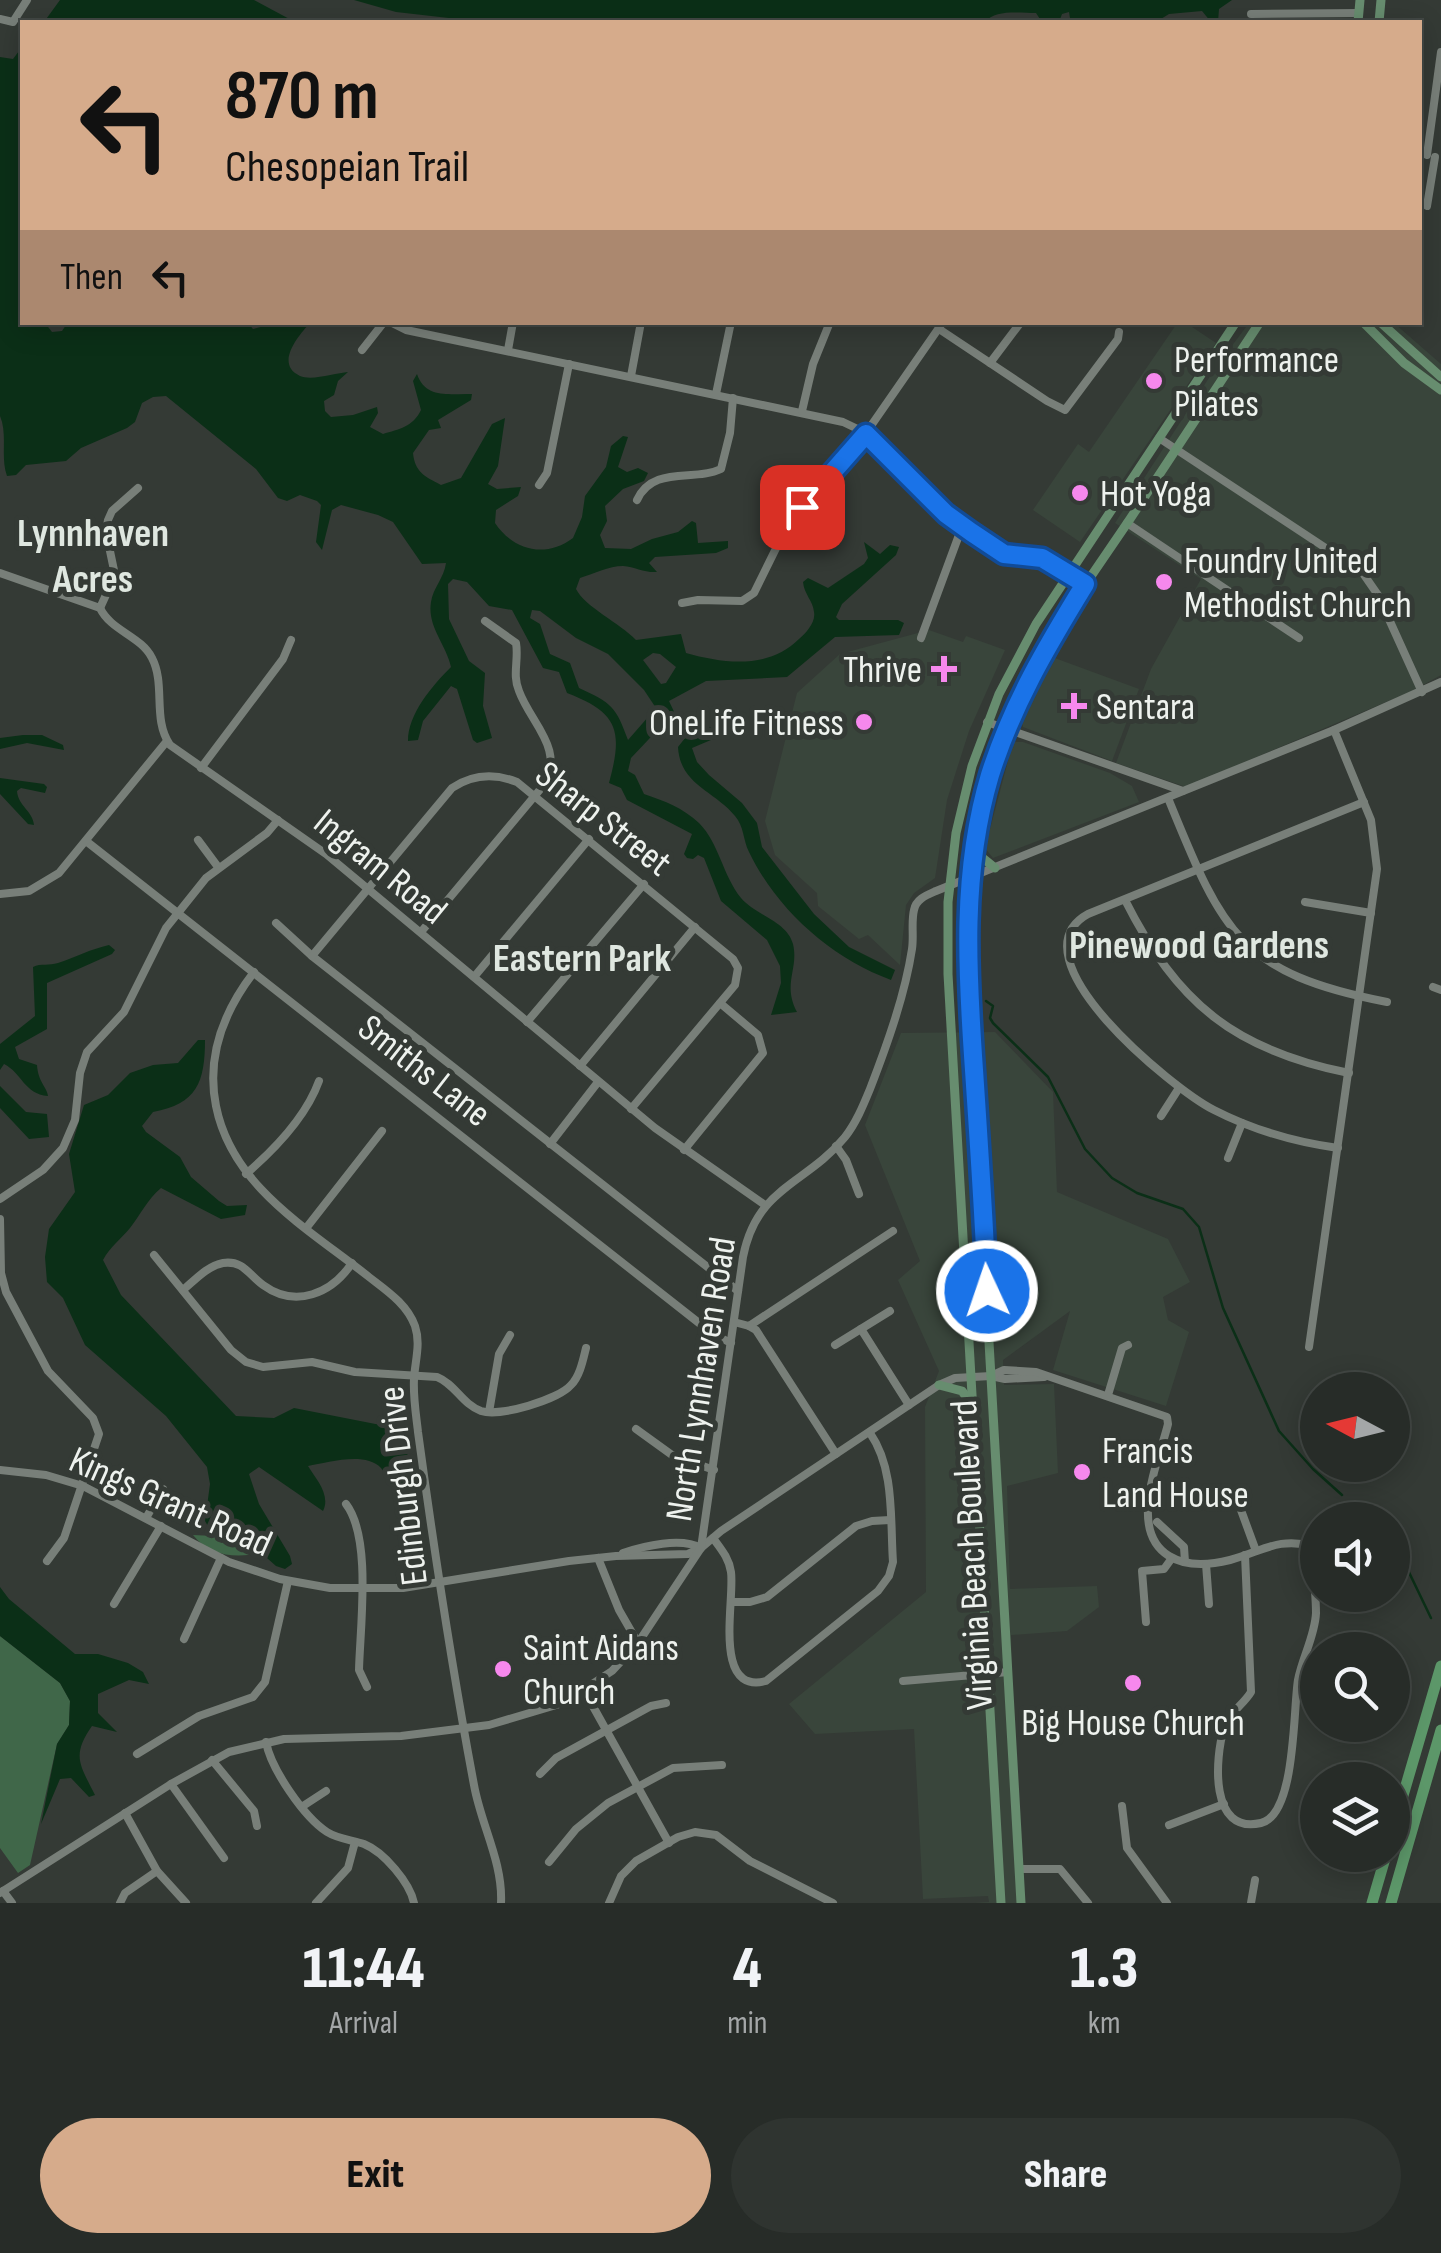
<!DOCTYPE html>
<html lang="en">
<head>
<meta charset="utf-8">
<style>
  :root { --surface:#272c28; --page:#2f3430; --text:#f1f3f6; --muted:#a4a7a8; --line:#434845; --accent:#d6ab8b }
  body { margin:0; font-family:"Sofia Sans Condensed",sans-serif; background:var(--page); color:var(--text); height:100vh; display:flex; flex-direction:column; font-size:38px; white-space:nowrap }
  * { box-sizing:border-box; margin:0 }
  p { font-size:32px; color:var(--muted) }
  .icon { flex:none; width:55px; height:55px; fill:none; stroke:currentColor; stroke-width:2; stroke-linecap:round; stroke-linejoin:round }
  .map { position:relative; height:1903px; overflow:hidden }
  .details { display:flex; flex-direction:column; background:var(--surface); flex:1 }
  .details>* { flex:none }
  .guide { position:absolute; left:20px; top:20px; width:1402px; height:305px; border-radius:0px; box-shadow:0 5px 25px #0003,0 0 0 2px var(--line); background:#d6ab8b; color:#111; overflow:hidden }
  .needle { width:65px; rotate:277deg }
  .fabs { position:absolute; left:1300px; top:1372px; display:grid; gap:20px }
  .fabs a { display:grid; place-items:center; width:110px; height:110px; border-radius:50%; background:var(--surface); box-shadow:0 5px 25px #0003,0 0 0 2px var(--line); font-size:50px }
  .pin { position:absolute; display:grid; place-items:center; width:85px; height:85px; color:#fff; margin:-42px; border-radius:20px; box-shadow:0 5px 15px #0006 }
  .me { position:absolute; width:110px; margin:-55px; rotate:357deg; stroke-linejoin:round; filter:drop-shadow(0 0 8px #0008) }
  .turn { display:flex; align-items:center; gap:35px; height:210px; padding:0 40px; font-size:45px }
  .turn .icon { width:130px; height:130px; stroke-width:2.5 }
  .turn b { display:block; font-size:70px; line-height:85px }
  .then { display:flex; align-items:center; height:95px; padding:0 40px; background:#0003; gap:20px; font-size:38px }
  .eta { display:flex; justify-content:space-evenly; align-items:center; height:170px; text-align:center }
  .eta b { font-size:60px; font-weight:800; line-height:70px }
  .button { display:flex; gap:20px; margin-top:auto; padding:20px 40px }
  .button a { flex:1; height:115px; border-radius:60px; background:var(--accent); color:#111; font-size:40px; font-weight:800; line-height:115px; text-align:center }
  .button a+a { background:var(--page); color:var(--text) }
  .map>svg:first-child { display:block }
  .built { fill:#39453b }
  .green { fill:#406749 }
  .water { fill:#0b2f17; fill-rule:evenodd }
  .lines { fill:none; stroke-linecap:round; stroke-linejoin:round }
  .stream { stroke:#0b2f17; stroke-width:2.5 }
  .minor { stroke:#787f79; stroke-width:8 }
  .major { stroke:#678d6f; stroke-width:9 }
  .highway { stroke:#5c9769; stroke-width:11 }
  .route-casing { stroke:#114b97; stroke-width:25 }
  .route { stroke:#1a73e8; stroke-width:18 }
  .poi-dot { fill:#f688ed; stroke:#343a35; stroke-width:4 }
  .labels { text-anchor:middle; stroke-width:10; stroke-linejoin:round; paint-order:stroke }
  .poi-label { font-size:38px; fill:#eef2ee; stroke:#343a35; text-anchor:start }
  .street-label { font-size:38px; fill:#eef2ee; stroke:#343a35 }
  .neighbourhood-label { font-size:40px; font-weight:bold; fill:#dfe7e0; stroke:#343a35 }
</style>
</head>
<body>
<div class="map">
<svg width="1441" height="1903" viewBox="0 0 1441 1903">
  <rect width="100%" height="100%" fill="#343a35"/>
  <g class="built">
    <path d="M1178,322l8,1 30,20 -136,199 -47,-32 45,-66 11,8z"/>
    <path d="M1249,323h145l47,41v311l-29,16 -226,96 -70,-24 35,-94 50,-90 -86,-56 101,-156z"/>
    <path d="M929,630l34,12 3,-6 39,14 -36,81 -22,69 -12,78 -21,15 -8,12 -6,60 -32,-30 -9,4 -41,-33 -1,-13 -42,-38 -10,-34 32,-128 43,-39z"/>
    <path d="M1052,657l87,32 -27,72 -89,-34 -2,-7z"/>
    <path d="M1013,742h10l87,31 22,13 7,16 -146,56 -8,-10z"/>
    <path d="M995,1032l58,60 4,100 111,47 22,43 -27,15 5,23 21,12 -23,74 -113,-36 17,-59 -67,49 1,25 50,-1 4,89 -51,13 3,103 87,-3 2,21 -32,24 -56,4 8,268h-45l15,-1 -1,-6 -65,3 -9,-170 -99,5 -26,-30 137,-112 -1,-185 14,-36 -41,-91 22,-19 -55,-136 36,-92z"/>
  </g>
  <g class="green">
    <path d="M229,1528l24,19 -5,8c-21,2 -41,-2 -55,-20l21,1 6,-7z"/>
    <path d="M0,1636l60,47 10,18 -1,24 -12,19 -27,121 -12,8 -18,-25z"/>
  </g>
  <g class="water">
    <path d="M60,0h194l41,22h-251z"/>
    <path d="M354,0h878l-13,9 -1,13h-7l-9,-11 -33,3 -13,8h-63l-23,-4 -1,-6 -7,2 -3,8h-17l-6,-9c-16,0 -41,-4 -51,9 -22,0 -45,-6 -65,0h-436l-88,-10z"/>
    <path d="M22,47v275l23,1 7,9 10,-1 6,-9h179l6,7 23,-6h34c-11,12 -36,41 -10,53 12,5 36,-3 48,-4l-10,9 -4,14 -10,6 1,10 6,6 22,-2 24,-8 1,6 -8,14 13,7c16,-5 30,-7 38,-24l-8,-29 4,-7c9,26 33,19 55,20l-1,6 -33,20 3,8 -12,2 -16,23c2,19 11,23 28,32l20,-7 31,-54 13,-6 -7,48 -10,18 9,5 24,-2 -3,9 -22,14 -1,13c18,27 50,36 78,15l9,-21 3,-21 21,-29 5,-21 12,-10 5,1 -10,30 9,5 11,-4 10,5 -4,8 -21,8 -18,17 2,15 -7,14 5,13 26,1 21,-10 26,-7 14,-11 4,2 2,20 30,-2v7l-12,5 -61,4 -6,6 8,9c-12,1 -22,-5 -34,-6 -14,0 -30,8 -43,12l-4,11c9,18 44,34 60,51l45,-6 5,19c39,11 83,16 113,-14 7,-6 17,-17 15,-27 -1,-11 -10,-18 -11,-30l5,-4 20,10 36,-24 4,-6 -4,-16 16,12 10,-9 9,2 -3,8 -54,49 -6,13 3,3h59l6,3 -5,12 -64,2 -48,40 -81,4 -37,20 8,17 40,11 1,8 -26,11 5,14 12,13 33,28 15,20 5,24 52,67 35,33 46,23 -4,10c-60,-22 -114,-70 -142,-128 -6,-12 -5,-26 -14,-36 -20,-25 -55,-31 -57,-69l11,-14 -13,-1 -10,-11 -35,37 -3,13 7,4 9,19c21,7 39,14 55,29 20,20 24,53 42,75 14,17 46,23 52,46 6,25 -11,40 4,68l-26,3 10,-32 -1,-17 -13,-26 -46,-39 -17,-43 -6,-3 -5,4 -6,-1 -3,-4 8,-20 -65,-34 -6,-12 -12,-5c14,-52 10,-70 -42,-90l-8,-21 -16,-4 -31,-58 -23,-4 -22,-24 -14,-3 -5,5 1,35 20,42 16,12 -2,33 9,32 -15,5 -4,-3 -16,-51 -6,-3 -28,35 -5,19 -10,1c0,-27 24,-55 43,-74 -5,-23 -24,-40 -20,-65 2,-14 13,-24 15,-39l-24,1 -29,-42 -15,-7 -37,-10 -9,5 -10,40 -6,-8 5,-37 -4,-4 -17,-6 -13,6 -9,-3 -22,-29 -90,-73 -13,1 -11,6 -7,19 -8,6 -46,20 -15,13 -40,4 -10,10 -9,1c-7,-20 1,-41 -7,-60v-359l13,2zM532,610l8,1 36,27 32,16 36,36 12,18 -28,32c-12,-33 -16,-37 -49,-52l-9,-25 -20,-9 -10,-30 -10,-6zM653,653l7,1 16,13 -10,16 -5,1 -18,-24z"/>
    <path d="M23,735h19l21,10 1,5 -37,-7 -27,6v-11z"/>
    <path d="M0,778l44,6 3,3 -2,6 -24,-5 -4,3c1,15 16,20 17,34l-6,-1 -28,-30z"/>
    <path d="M109,945l6,5 -3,4 -65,29v46l-32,18 4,12 18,6c1,17 10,22 11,31 -24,-2 -26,-23 -44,-32l-4,6v-26l35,-28 -2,-49c8,-4 16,-1 25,-4 18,-6 33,-14 51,-18z"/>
    <path d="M198,1040h7c0,42 -8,64 -52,72l-11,14 4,6 34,25 11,20 28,24 8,5 20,-1 -2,10 -24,4 -60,-31c-14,12 -20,26 -31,40 -9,11 -20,19 -27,32l18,35 115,121 38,2 20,-10 112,22 3,49 -15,10c-5,-6 -8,-15 -13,-21 -16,-17 -54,-5 -73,-2 8,13 23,29 15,45l-64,-44 -10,7 10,30 31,52 2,8 -7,5 -9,-3 -46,-41 -18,8 -7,-12 5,-37 -3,-17 -41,-51 -81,-71 -22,-47 -16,-16 -2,-25 4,-28 26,-37 -6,-38 15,-49 24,-10 22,-22 23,-8 25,-2z"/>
    <path d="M0,1086l26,26 21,2 2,23 -20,2 -29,-31z"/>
    <path d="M0,1587l9,12 66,55h23l30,9 15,9 6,12 -20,-4 -31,14v19l19,19 -25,-6c-21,30 -12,39 3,69l-6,2 -18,-19 -11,1 -19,45 16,-80 12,-19 1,-24 -10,-18 -60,-47z"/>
  </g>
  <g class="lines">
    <g class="stream">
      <path d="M986,1001l7,5 -3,12 3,5 55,54 37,72 27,29 25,15 46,16 16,18 24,81 56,123 34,38 29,26"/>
      <path d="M1352,1504l18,16"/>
      <path d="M1392,1548l13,16 26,54"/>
    </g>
    <g class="minor">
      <path d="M1251,14l108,-1"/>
      <path d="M0,19l13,3 14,-22"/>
      <path d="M1427,155l14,-103"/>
      <path d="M1427,206l8,-49"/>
      <path d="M390,322l16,8 437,92 23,11 80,82 50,35 16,6 31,2 42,26"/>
      <path d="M939,329l108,72 18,9 53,-71 1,-7"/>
      <path d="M362,350l22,-28"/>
      <path d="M508,350l5,-28"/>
      <path d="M990,363l31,-41"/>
      <path d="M631,376l10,-54"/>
      <path d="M716,394l15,-72"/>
      <path d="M802,411l11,-47 17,-42"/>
      <path d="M1159,438l203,134 16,23 44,97"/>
      <path d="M539,485l8,-12 22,-109"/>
      <path d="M637,500c16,-35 57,-18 84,-31l9,-36 3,-35"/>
      <path d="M1127,523l172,115"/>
      <path d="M0,573l100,35c11,23 41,28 52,50 14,27 0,61 18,87l156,109 329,274 110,77"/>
      <path d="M682,603l16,-3 44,1 12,-8 36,-73 76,-87 77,-111"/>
      <path d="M100,608l15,-33 -9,-43 2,-12 4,-9 26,-23"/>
      <path d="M921,638l38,-103 6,-7"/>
      <path d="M987,722l196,69"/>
      <path d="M201,768l82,-109 8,-19"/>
      <path d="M1168,798c54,132 69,175 219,204"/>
      <path d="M198,840l20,27"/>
      <path d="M86,841l627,493 18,9"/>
      <path d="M0,894l29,-3 30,-18 108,-132"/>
      <path d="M1125,900c52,103 109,150 224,173"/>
      <path d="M1305,902l66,11"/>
      <path d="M276,923l36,33 426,335"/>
      <path d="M421,932l122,-146c23,-37 -12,-62 -24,-95 -7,-16 0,-32 -3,-48l-31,-22"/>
      <path d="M312,956l140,-168c21,-14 42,-15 65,-6l216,177 5,9 -3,17 -104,124"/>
      <path d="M254,972c-30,39 -48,84 -38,134 16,81 93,123 153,171 18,14 38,27 46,49 6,18 0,35 -1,53 -1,18 2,35 4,53 16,118 34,236 56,353 7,40 29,77 27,118"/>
      <path d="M474,977l115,-138"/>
      <path d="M1433,987l8,3"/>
      <path d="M527,1022l117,-138"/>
      <path d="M580,1066l115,-139"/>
      <path d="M1161,1116l18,-28"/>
      <path d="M550,1144l48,-62"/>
      <path d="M836,1146l10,14 13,34"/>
      <path d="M1338,1148c-44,-6 -85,-18 -124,-38 -41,-21 -204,-153 -126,-196l276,-112"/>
      <path d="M684,1150l79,-97 -5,-18 -38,-32"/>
      <path d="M1228,1158l14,-35"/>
      <path d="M246,1174c29,-25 60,-57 73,-93"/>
      <path d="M0,1199l43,-29 20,-22 12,-28 5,-47 7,-21 37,-40 42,-84 40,-50 61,-45 11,-13"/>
      <path d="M0,1219l1,54 5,19 42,79 45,47 6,16 -35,104 -17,23"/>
      <path d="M307,1227l75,-96"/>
      <path d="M154,1255l77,95 15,12 17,5 49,-5 43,10 82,5c18,7 25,27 44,34 19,6 77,-11 90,-26 9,-9 12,-25 15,-37"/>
      <path d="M183,1290c11,-9 24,-24 40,-27 20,-3 26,12 40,22 33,24 69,8 89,-22"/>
      <path d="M734,1322l15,4 144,-95"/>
      <path d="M749,1326l7,4 80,124"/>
      <path d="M861,1329l48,76"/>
      <path d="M835,1345l55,-34"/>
      <path d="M1309,1347l68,-478 -6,-49 -37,-90"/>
      <path d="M991,1376l14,3 39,-2"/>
      <path d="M1108,1395l14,-47 6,-3"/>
      <path d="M489,1412l10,-58 11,-19"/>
      <path d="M636,1429l36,26 42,15"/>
      <path d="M0,1470l46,5 37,11 146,76 51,17 50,9h73l166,-27 47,-5 72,-2 13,-6 20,-17 218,-146 16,-7 36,-2 13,-6 32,2 131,45 1,7c-9,37 -41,106 1,132 18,11 41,9 61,4 34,-9 47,-23 83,-14"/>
      <path d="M1234,1491l22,60"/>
      <path d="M346,1504c26,34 14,123 13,166l8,17"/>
      <path d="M146,1518l17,-29"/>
      <path d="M1157,1522l27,25 1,15"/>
      <path d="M713,1538c8,11 16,20 18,34 4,28 -19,123 35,109l112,-90 11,-15 4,-14c-3,-43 2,-93 -23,-129"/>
      <path d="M623,1553c21,-7 58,-16 78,-5"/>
      <path d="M1245,1555l6,137c-7,12 -23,22 -27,36 -9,30 -15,107 37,95 35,-8 32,-113 37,-143 4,-22 17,-44 18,-67 0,-28 -7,-56 2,-84"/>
      <path d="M598,1558l21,52 19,33"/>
      <path d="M1206,1564l3,40"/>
      <path d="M731,1602h19l17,-5 89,-71 16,-5 18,-1"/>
      <path d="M114,1604l47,-78"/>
      <path d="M1146,1622l-4,-51 22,-2 8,-11"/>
      <path d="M184,1639l37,-81"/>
      <path d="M903,1681l105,-9"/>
      <path d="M585,1692l84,151"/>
      <path d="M266,1742c5,27 38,75 61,90 11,7 25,8 37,12 20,8 46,39 50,59"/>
      <path d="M137,1754l62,-38 54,-19 12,-15 23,-101"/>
      <path d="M212,1760l42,51 3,15"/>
      <path d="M540,1774l16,-16 95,-52 15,-3"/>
      <path d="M171,1784l53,74"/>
      <path d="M303,1806l23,-15"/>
      <path d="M1122,1806l5,42 40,55"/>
      <path d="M125,1813l32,58 29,32"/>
      <path d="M1169,1825l55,-21"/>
      <path d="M549,1862l27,-33 32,-26 65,-35 49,-3"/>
      <path d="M1019,1869h41l28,34"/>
      <path d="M3,1891l9,12"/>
      <path d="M0,1893l171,-109 58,-32 55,-13 117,-3 88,-11 74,-22 49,-32 26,-28 63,-95 42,-291c14,-71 63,-72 102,-120 11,-14 18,-31 25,-48 17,-44 35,-94 42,-140 2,-13 -1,-27 2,-39 2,-11 13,-15 22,-19l398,-161 107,-48"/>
      <path d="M120,1903l5,-10 32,-22"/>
      <path d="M316,1903l32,-35 7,-26"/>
      <path d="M609,1903l12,-27 15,-15 42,-24 17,-5 21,3 34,26 83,42"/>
      <path d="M1251,1903l4,-23"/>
    </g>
    <g class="major">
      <path d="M1358,22l2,-22"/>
      <path d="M1379,22l2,-22"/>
      <path d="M1363,322l41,41 37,27"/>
      <path d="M1380,322l61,55"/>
      <path d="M974,851l21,17"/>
      <path d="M939,1385l23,6 11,15"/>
      <path d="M1001,1903l-53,-929v-72l8,-69 16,-67 27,-72 37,-70 200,-302"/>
      <path d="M1021,1903l-53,-929c-4,-109 16,-220 70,-315 28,-48 61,-94 92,-140 43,-65 86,-131 130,-197"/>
    </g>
    <g class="highway">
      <path d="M1392,1833l49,-167"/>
      <path d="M1372,1903l14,-48"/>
      <path d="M1391,1903l50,-173"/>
    </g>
  </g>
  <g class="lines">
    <g class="route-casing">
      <path id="route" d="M802,507l64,-73 80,80 25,18 33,22 38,4 43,26c-38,62 -73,121 -95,191 -29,97 -23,196 -16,295 5,74 10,148 13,221"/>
    </g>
    <use href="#route" class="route"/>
  </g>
  <g class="poi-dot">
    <circle cx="1154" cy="381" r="10"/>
    <circle cx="1080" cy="493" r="10"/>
    <circle cx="1164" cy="582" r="10"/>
    <path d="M939 654h10v10h10v10h-10v10h-10v-10h-10v-10h10z"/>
    <path d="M1069 691h10v10h10v10h-10v10h-10v-10h-10v-10h10z"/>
    <circle cx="864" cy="722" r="10"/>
    <circle cx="1082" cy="1472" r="10"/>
    <circle cx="503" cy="1669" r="10"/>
    <circle cx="1133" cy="1683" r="10"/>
  </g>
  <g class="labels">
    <g class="poi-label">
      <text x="1174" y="372">Performance<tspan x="1174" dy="44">Pilates</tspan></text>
      <text x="1100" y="506">Hot Yoga</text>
      <text x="1184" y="573">Foundry United<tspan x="1184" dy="44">Methodist Church</tspan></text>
      <text x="922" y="682" text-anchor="end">Thrive</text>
      <text x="1096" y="719">Sentara</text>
      <text x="844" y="735" text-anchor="end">OneLife Fitness</text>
      <text x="1102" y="1463">Francis<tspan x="1102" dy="44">Land House</tspan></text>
      <text x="523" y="1660">Saint Aidans<tspan x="523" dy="44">Church</tspan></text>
      <text x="1133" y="1735" text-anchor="middle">Big House Church</text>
    </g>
    <g class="street-label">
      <text transform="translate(604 818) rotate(38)" y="13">Sharp Street</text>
      <text transform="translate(381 866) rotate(39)" y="13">Ingram Road</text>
      <text transform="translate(425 1070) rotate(38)" y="13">Smiths Lane</text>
      <text transform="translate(700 1379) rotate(-81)" y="13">North Lynnhaven Road</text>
      <text transform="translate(402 1486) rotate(-97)" y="13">Edinburgh Drive</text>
      <text transform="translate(171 1501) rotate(24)" y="13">Kings Grant Road</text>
      <text transform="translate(971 1555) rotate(-93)" y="13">Virginia Beach Boulevard</text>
    </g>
    <g class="neighbourhood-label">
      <text x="93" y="546">Lynnhaven<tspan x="93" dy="46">Acres</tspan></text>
      <text x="1199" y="958">Pinewood Gardens</text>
      <text x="582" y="971">Eastern Park</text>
    </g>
  </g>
</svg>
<div class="fabs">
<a><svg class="needle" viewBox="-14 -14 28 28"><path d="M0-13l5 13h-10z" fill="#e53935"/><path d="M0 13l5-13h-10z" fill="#a4a7a8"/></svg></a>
<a><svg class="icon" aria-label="sound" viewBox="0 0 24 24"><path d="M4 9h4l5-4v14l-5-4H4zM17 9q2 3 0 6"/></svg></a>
<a><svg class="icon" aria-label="search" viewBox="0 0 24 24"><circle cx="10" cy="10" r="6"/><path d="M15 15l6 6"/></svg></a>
<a><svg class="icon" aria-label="layers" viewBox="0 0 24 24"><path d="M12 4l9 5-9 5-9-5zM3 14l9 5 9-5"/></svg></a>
</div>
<div class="pin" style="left:802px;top:507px;background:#d93025"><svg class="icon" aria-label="arrive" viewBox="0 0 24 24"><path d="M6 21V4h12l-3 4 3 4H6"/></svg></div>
<svg class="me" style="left:987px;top:1291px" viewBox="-20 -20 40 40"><circle r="17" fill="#1a73e8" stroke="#fff" stroke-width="3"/><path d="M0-11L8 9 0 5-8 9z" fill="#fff"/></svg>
<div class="guide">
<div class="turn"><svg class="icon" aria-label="left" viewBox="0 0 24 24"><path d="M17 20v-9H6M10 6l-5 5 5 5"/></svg><div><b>870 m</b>Chesopeian Trail</div></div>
<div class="then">Then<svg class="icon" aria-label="left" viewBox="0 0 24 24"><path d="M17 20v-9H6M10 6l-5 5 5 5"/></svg></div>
</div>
</div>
<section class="details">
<div class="eta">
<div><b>11:44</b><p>Arrival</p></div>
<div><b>4</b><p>min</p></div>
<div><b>1.3</b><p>km</p></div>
</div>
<div class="button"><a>Exit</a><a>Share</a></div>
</section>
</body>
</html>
